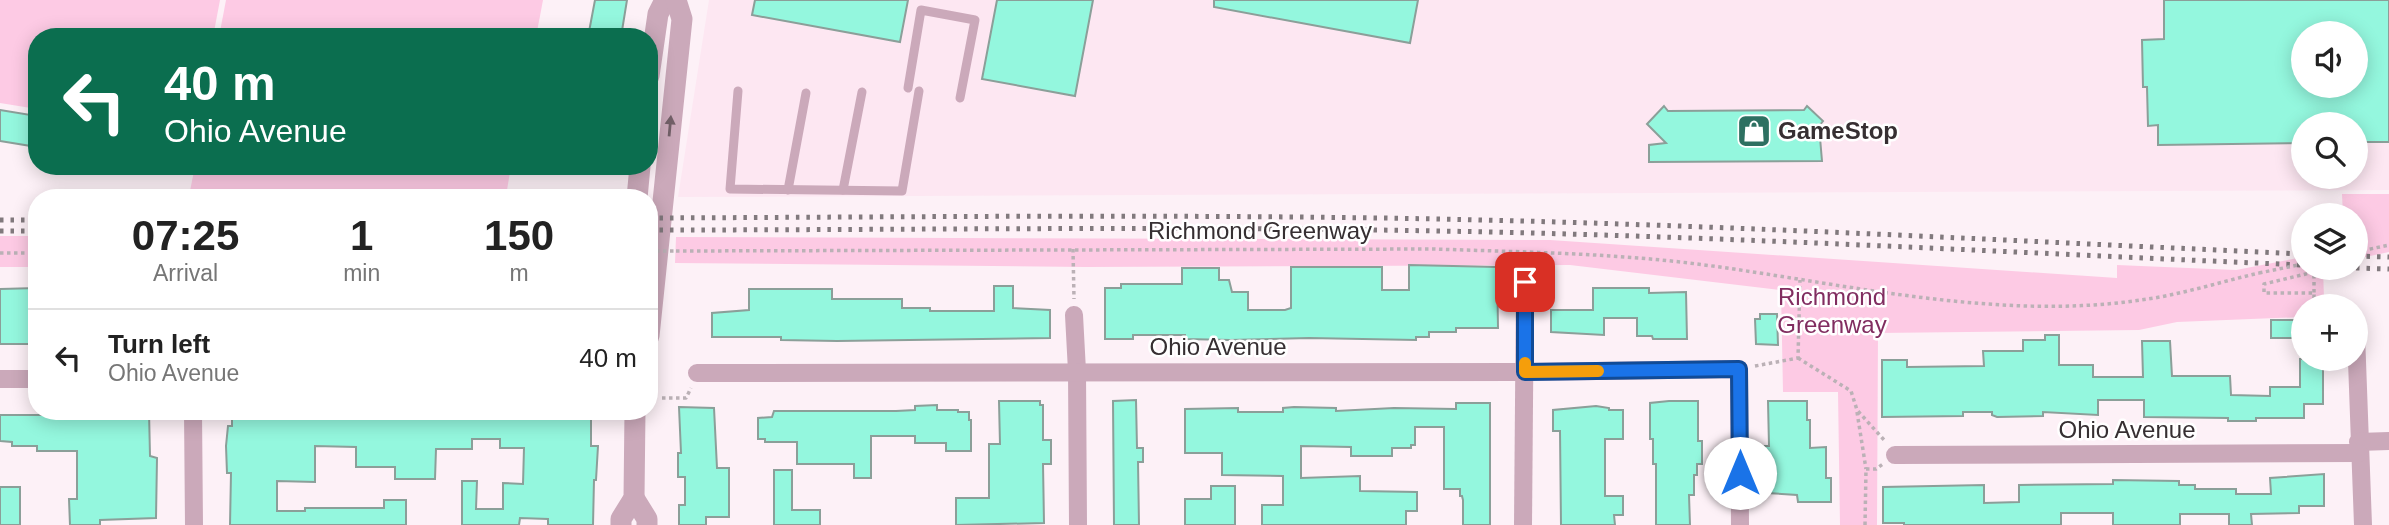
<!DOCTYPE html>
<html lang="en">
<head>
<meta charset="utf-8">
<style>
  :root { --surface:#fff; --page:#f6f6f6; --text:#222; --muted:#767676; --line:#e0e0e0 }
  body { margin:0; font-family:Arial,sans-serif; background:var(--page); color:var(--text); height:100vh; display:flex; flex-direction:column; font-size:26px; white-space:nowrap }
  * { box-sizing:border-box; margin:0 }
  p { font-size:23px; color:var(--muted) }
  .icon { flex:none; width:38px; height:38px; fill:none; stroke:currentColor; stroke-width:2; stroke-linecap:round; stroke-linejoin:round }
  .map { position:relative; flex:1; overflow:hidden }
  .drawer { position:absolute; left:28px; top:189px; width:630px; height:231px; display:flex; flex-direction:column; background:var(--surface); border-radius:28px; box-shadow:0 4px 18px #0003 }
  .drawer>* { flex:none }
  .top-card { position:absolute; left:28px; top:28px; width:630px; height:147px; border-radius:28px; box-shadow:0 4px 18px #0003; background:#0b6e4f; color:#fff; overflow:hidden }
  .buttons { position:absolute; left:2291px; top:21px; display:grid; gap:14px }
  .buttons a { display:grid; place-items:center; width:77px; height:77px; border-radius:50%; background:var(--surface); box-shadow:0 4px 18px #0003; font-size:35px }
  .pin { position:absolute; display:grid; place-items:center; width:60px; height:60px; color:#fff; margin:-30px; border-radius:14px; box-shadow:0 4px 10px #0006 }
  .me { position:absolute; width:77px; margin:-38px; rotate:0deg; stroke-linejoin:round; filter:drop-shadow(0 0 5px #0008) }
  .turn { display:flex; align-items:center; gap:24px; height:147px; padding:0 21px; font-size:32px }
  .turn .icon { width:91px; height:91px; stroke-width:2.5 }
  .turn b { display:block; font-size:49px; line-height:60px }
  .eta { display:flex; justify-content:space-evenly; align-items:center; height:119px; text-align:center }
  .eta b { font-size:42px; font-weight:600; line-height:49px }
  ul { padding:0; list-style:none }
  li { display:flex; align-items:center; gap:21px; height:98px; padding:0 21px; border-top:2px solid var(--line) }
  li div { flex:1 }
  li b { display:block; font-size:26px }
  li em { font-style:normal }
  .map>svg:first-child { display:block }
  .built { fill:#fde7f2; fill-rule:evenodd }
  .green { fill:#fdcae4 }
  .building { fill:#94f7de; stroke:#8b9f99; stroke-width:2; fill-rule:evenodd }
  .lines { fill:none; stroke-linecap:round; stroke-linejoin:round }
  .path { stroke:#bbb1b6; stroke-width:3.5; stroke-dasharray:3.5 3.5; stroke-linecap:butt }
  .service { stroke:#cba9ba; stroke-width:9 }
  .minor { stroke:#cba9ba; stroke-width:18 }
  .tertiary { stroke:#cba9ba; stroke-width:21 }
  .rail { stroke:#81797d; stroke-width:5; stroke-dasharray:3.5 7; stroke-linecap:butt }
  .path-bridge { stroke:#bbb1b6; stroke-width:3.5; stroke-dasharray:3.5 3.5; stroke-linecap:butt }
  .oneway { fill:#726068 }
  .route-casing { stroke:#114b97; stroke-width:18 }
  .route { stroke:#1a73e8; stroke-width:12 }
  .slow { stroke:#f59e0b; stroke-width:12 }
  .labels { text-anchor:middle; stroke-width:5; stroke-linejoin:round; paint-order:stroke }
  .poi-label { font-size:24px; font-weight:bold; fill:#362f32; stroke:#fff; text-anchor:start }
  .street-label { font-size:24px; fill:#362f32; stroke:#fff }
  .park-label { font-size:24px; fill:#812d60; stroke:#fff }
</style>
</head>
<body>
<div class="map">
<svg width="2389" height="525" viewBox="0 0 2389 525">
  <rect width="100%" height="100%" fill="#fdf1f7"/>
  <path class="built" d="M709,0h1680v190l-1711,7zM2303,33h53v53h-53zM2303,124h53v53h-53z"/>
  <g class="green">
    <path d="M0,0h220l-7,37h-176v72l-37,-6z"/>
    <path d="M226,0h317l-7,37h-317z"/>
    <path d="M195,166h316l-5,30 -316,-5z"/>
    <path d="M2342,194h47v58l-33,7v-44h-13z"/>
    <rect x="0" y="236" width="37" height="31"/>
    <path d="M676,237l874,3 567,38v-13l119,5 67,-13v11h20l1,31 5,7h-26v11l-126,5 -38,8 -261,3 -1,192h-37l-2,-133h-55l-2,-102 -211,-25 -485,2 -410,-4z"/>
  </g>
  <g class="building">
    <path d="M595,0h32l-6,37h-33z"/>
    <path d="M755,0h153l-8,42 -148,-27z"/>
    <path d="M997,0h96l-18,96 -93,-17z"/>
    <path d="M1214,0h204l-8,43 -196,-36z"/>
    <path d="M2164,0h225v142h-33v-18h-53v19l-145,2v-20l-10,1 -1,-39h-4l-1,-47 22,-1zM2303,33h53v53h-53z"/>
    <path d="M1664,106l4,5 136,-1 3,-4 16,15 -4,5 3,35 -173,1v-17l17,-2 -19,-19z"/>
    <path d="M0,110l37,6v31l-37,-6z"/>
    <path d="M1409,265l88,2 1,61h-42v4h-27v5h-13v3l-107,-2 -79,2 -45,-1v-4h-52v4h-28v-51h16v-4h61v-16h37v12h10l3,12h16v18h37l6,-2v-41h91v23h27z"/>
    <path d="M994,286h19v22l37,2v28l-213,3 -56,-1v-3h-69v-24l37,-3v-21h83v10h70v9h28v3h64z"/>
    <path d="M37,288v24h-5v32h-32v-55z"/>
    <path d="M1593,288h56v5l37,-1 1,47h-34l-1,-3h-15v-18h-33v17l-53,-3v-22h42z"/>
    <path d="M1760,314h17l1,31 -22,-1 -1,-25h5z"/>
    <rect x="2271" y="320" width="32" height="18"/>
    <path d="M2045,335h14v30h34v12h50l-1,-36h28l2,35h58l1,19 39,1v-9h30v-28h23v45h-19v14h-48v3h-28v-3l-84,-1v-17h-46v15l-55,-3v4l-46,1 -5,-2v-3h-29v4l-81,1v-57h25v7l77,-1 -1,-15h40v-11h22z"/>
    <path d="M1136,400l1,48h6v14h-5l1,63h-25l-1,-124z"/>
    <path d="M999,401h41v4h3v35h8v24h-8l1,59 -88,2v-27h33v-54h11z"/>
    <path d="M1669,401h29v40h4v23h-5v11h-3v20h-5l1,30h-34v-61h-3v-25h-3v-36z"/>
    <path d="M1768,401h39v19h3v28l16,-1v31h5v24h-33l-1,-7 -30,-2 -2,-47h4z"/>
    <path d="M1456,403h34v122h-27v-25l-1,-4h-2v-7h-16v-62h-29v18h-4v3h-19v8h-41v-9l-50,-1v32l59,-2v15l57,1v19h-11v14h-144v-20h21v-29l-61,-1v-22h-37v-44l53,-1v4h45v-4l11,-1 42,1v3l58,-3 62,1z"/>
    <path d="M937,405v5h21v2h11v8h2v31h-25v-8h-31v-7h-44v42h-17v-14h-57v-22h-32v-3h-7v-21l14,-1 2,-6h122l19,-1v-4z"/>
    <path d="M1596,406l13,2v2h14v29h-18v57h18v19h-9l1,10h-54l-1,-94h-7v-21z"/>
    <path d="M679,407l35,1 3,60h12v49h-23v8h-27v-20h6v-28h-7v-24h3z"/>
    <path d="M149,411l1,45 7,2 -1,60 -56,2v5h-30l-1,-26h8v-48h-40v-5h-25v-4l-12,-1v-26h59v-1l29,-2z"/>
    <path d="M232,411l160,4h27v-3l19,-1 57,3v-2h17v5h40v-5h39v34h7l-2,34h-2l-1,45h-45v-6l-28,-1 -1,7h-57v-44h15l-1,28h27v-26l20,1 1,-36h-24v-9h-28v10h-36l-1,30h-40v-12h-39v-20l-41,-1v36l-38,-1v30h28v-3h79v-8h22v25h-176l1,-52h-4l-1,-27 2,-20h4z"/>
    <path d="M774,470h18v40h28v15h-46z"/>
    <path d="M2324,474v32h-25v7l-48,1 1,11h-23v-11h-49v11h-67v-12h-52v12h-157v-2h-21v-36l101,-2v18l35,-1v-17l94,-1v-4l66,1v4h16v4h41v5h35l-1,-16z"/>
    <path d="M1211,486h24v39h-50v-26h26z"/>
    <rect x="0" y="487" width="20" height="38"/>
  </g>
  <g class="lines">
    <g class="path">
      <path d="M1073,249l1,50"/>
      <path d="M676,251l759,-2c84,3 170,4 254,14 147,18 302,59 452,37 39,-5 79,-18 118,-27"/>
      <path d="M2356,252l33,-7"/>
      <path d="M0,253h37"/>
      <path d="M2314,268v25"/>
      <path d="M2314,272l-50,12v9h50v13"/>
      <path d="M1798,358l53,33 6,19 28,31"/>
      <path d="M1755,366l43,-8 2,-78"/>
      <path d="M662,398h24l5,-10"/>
      <path d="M1857,412l9,57"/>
      <path d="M1865,525l1,-56h10l7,-5"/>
    </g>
    <g class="service">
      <path d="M908,88l13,-78 54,10 -15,78"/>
      <path d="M738,91l-8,98 172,2 17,-100"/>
      <path d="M788,190l18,-97"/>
      <path d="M843,190l19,-98"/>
    </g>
    <g class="minor">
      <path d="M1074,315l3,56 1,154"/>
      <path d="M2356,334l7,191"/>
      <path d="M697,373l828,-1 214,-3 1,156"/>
      <path d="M0,379h37"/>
      <path d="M193,411l1,114"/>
      <path d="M2358,442l31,-1"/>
      <path d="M1895,455l464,-2"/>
      <path d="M1523,525l2,-243"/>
    </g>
    <g class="tertiary">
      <path d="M649,76l9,-62 7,-14"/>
      <path d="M637,198l3,-32"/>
      <path d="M649,336l33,-317 -6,-19"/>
      <path d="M634,498l13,21v6"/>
      <path d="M621,525v-6l13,-21 1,-87"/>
    </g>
    <g class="rail">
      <path d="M649,218c263,-1 527,-4 790,1 288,6 576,22 864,35"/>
      <path d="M0,220h37"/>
      <path d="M649,230c263,0 527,-4 790,1 288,5 576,22 864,34"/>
      <path d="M0,231h37"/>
      <path d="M2356,256l33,1"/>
      <path d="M2356,268l33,1"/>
    </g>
    <g class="path-bridge">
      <path d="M649,251h26"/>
      <path d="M2259,273l44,-9"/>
    </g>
  </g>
  <defs><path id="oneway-solid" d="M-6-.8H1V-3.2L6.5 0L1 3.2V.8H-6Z" transform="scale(1.75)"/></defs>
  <use class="oneway" href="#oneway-solid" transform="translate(670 126) rotate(-85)"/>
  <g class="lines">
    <g class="route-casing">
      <path id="route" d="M1525,282v90l214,-3 1,104"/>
    </g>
    <use href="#route" class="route"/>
    <path class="slow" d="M1525,363v9l73,-1"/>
  </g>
  <defs>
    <g id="shop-square" transform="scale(1.75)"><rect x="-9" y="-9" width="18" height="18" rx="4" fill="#2d7061" stroke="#fff"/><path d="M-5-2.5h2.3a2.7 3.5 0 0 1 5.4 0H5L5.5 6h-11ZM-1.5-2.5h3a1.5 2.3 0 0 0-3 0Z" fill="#fff"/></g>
  </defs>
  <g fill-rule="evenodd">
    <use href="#shop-square" x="1754" y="131"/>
  </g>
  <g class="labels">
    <g class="poi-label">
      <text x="1778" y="139">GameStop</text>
    </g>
    <g class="street-label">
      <text x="1260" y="239">Richmond Greenway</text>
      <text x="1218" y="355">Ohio Avenue</text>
      <text x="2127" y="438">Ohio Avenue</text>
    </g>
    <g class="park-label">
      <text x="1832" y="305">Richmond<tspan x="1832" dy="28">Greenway</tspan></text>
    </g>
  </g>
</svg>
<div class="buttons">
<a><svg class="icon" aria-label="sound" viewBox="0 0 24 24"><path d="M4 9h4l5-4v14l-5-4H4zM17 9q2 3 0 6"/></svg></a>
<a><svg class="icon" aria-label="search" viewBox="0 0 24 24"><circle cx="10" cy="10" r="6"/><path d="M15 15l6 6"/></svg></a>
<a><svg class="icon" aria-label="layers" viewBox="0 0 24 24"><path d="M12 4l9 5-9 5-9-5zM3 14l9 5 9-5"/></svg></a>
<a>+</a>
</div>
<div class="pin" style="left:1525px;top:282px;background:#d93025"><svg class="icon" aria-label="arrive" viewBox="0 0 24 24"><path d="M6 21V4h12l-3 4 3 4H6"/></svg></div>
<svg class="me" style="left:1740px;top:473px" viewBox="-20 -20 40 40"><circle r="19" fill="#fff"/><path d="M0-13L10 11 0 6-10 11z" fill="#1a73e8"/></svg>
<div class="top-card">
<div class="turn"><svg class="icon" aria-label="left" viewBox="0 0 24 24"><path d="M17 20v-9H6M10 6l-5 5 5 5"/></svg><div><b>40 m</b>Ohio Avenue</div></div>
</div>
<section class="drawer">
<div class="eta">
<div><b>07:25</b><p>Arrival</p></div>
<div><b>1</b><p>min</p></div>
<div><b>150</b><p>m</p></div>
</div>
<ul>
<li><svg class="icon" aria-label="left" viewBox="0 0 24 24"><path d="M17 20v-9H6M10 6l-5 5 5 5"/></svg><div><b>Turn left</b><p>Ohio Avenue</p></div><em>40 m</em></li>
</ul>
</section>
</div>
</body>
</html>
